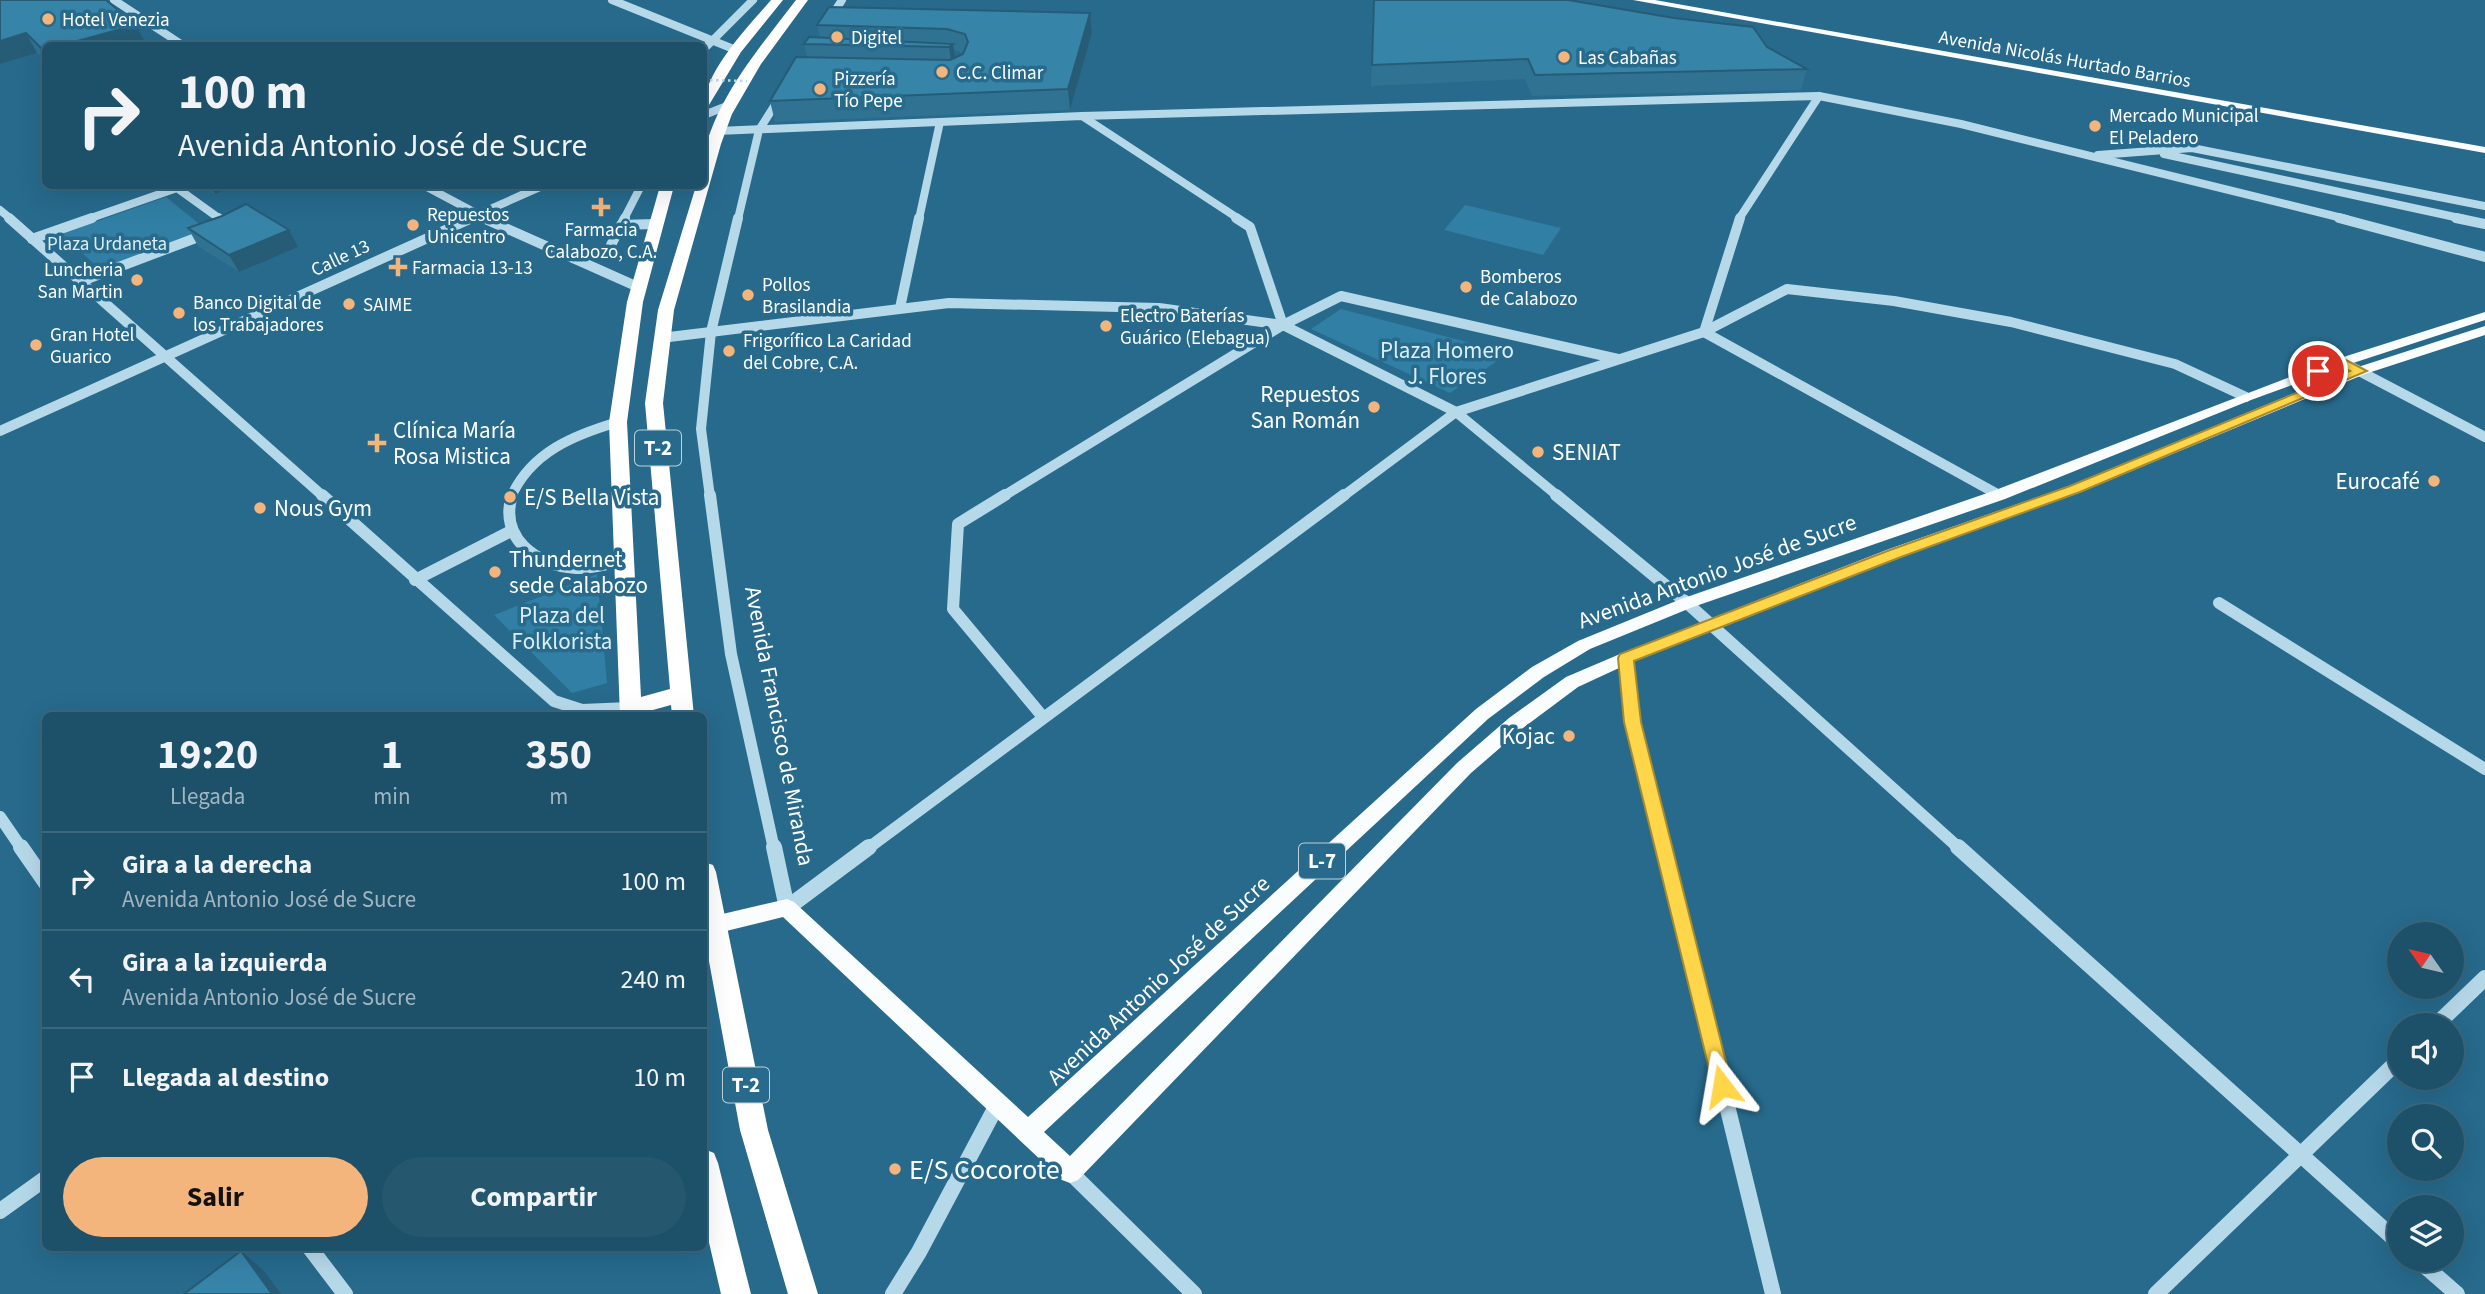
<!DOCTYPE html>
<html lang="es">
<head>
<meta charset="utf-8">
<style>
  :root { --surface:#1d5069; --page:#25576f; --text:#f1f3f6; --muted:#a0b5c0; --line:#3b677d; --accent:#f3b57b }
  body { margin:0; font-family:"Source Sans 3",sans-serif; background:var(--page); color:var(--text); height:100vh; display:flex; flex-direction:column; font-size:26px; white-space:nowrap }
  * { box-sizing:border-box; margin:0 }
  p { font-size:23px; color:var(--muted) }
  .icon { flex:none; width:38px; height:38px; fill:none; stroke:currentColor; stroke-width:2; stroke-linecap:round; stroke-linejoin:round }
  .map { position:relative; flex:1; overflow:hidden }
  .sheet { position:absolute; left:42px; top:712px; width:665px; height:539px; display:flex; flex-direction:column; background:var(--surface); border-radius:10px; box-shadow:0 7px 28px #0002,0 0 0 2px var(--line) }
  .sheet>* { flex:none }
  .top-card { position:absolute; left:42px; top:42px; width:665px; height:147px; border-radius:10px; box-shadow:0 7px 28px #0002,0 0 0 2px var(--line); background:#1d5069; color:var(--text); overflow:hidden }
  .needle { width:46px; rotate:304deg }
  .controls { position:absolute; left:2387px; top:922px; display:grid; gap:14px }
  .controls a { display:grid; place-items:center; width:77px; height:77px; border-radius:50%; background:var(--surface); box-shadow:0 7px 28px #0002,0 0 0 2px var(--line); font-size:35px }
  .pin { position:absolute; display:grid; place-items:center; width:60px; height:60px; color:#fff; margin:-30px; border:4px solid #fff; border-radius:50%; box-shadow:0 2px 7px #0007 }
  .me { position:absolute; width:77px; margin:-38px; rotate:346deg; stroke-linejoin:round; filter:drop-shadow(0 0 5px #0008) }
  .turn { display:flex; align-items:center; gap:24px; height:147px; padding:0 21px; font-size:32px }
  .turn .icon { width:91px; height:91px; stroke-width:2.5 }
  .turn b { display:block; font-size:49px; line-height:60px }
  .eta { display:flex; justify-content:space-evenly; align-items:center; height:119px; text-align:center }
  .eta b { font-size:42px; font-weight:700; line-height:49px }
  .action { display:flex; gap:14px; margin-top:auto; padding:14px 21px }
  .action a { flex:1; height:80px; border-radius:42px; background:var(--accent); color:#111; font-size:28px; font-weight:700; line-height:80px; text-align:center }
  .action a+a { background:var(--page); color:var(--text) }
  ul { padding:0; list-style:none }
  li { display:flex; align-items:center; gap:21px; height:98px; padding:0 21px; border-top:2px solid var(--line) }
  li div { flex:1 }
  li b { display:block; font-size:26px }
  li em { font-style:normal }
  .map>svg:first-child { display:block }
  .green { fill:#317fa4 }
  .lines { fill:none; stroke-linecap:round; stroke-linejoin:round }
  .minor-far3 { stroke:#b6d9ea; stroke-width:8 }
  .minor-far2 { stroke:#b6d9ea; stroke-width:10 }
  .minor-far1 { stroke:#b6d9ea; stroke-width:12 }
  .minor { stroke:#b6d9ea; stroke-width:16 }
  .major { fill:#f9fdfe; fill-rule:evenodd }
  .highway { fill:#fff; fill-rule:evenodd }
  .path-bridge { stroke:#b6d9ea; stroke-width:2.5; stroke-dasharray:2.5 3.5; stroke-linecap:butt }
  .wall { fill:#2f7291; fill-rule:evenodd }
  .shaded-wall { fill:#265c76 }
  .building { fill:#3784a9; stroke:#265c76; stroke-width:2 }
  .route { fill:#ffd54a; stroke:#a68a30; stroke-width:2 }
  .poi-dot { fill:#f3b57b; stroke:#276a8c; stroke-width:2.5 }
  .labels { text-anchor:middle; stroke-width:7; stroke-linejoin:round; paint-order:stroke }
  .far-poi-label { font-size:19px; fill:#fff; stroke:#276a8c; text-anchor:start }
  .far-street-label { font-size:19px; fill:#fff; stroke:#276a8c }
  .far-park-label { font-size:19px; fill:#daeef8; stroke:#276a8c }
  .shield { fill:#276a8c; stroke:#bed2dc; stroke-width:2 }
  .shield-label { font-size:21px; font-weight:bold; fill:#fff }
  .park-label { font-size:23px; fill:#daeef8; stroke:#276a8c }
  .poi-label { font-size:23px; fill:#fff; stroke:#276a8c; text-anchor:start }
  .street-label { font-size:23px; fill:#fff; stroke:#276a8c }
  .near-poi-label { font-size:28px; fill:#fff; stroke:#276a8c; text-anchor:start }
</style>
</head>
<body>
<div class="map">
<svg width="2485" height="1294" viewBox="0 0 2485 1294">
  <rect width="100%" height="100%" fill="#276a8c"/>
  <g class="green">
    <path d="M166,197l42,34 -107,39 -40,-36z"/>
    <path d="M1465,205l96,23 -18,27 -99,-25z"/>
    <path d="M1341,309l168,44 -59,40 -139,-64z"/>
    <path d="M597,574l10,109 -35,10 -78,-78z"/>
  </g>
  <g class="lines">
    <g class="minor-far3">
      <path d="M114,0l70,46"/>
      <path d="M612,0l124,50"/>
      <path d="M829,20l13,-20"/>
      <path d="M704,49l49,-49"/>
      <path d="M704,115l28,-11"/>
      <path d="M1082,116l737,-20 142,28 385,95"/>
      <path d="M718,131l364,-15 157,103"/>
      <path d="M2164,154l300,65"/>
      <path d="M2098,155l94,-7 293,58"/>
      <path d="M425,186l62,33"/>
      <path d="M0,210l11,9"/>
      <path d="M88,219l89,-31 43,31"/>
      <path d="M468,219l74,-33"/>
      <path d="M624,219l17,-33"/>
      <path d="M738,219l21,-89 21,-33"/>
      <path d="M919,219l21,-97"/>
      <path d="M1739,219l80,-123"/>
    </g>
    <g class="minor-far2">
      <path d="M9,218l315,279"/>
      <path d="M218,218l11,8 -3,1"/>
      <path d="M483,218l155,69"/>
      <path d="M1740,218l-36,114 295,163"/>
      <path d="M2339,218l146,39"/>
      <path d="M2456,218l29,6"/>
      <path d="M621,225l33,-1"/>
      <path d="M32,239l60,-21"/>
      <path d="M611,245l14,-27"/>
      <path d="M79,282l130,-49"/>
      <path d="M900,308l19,-90"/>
      <path d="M1283,325l58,-29 277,63"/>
      <path d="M661,338l288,-35 210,5 124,17 -33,-98 -14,-9"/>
      <path d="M2342,362l143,75"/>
      <path d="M0,431l472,-213"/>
      <path d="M511,497c20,-45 63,-62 107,-75"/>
      <path d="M710,497l-9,-68 10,-97 27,-114"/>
      <path d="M1002,497l281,-172 173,87 103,85"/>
      <path d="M1342,497l114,-85 248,-80 83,-43 107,12 117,21 164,42 71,33"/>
    </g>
    <g class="minor-far1">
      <path d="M322,495l232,206 28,9 48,-2"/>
      <path d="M512,495c-13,43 23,70 64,73 16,1 32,-5 48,-7"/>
      <path d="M710,495l21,159 43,195"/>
      <path d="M1005,495l-47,29 -5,85 90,108"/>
      <path d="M1556,495l131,108 273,246"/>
      <path d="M415,580l94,-48"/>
      <path d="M2219,603l266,166"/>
      <path d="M1626,658l7,64 31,127"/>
      <path d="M0,817l22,32"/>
      <path d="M867,849l477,-354"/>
    </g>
    <g class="minor">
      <path d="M21,847l25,36"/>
      <path d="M774,847l13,61 82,-61"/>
      <path d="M1664,847l109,447"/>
      <path d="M1958,847l441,396"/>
      <path d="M2435,1026l50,-48"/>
      <path d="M1070,1172l124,122"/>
      <path d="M0,1211l46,-33"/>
      <path d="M310,1248l35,46"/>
      <path d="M2418,1260l39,34"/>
      <path d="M893,1294l26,-42 78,-147"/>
      <path d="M2156,1294l243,-234"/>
    </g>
    <g class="major">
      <path d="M1633,0h22l830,147v6z"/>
      <path d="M2485,312v8l-138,45 -96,35 -246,99 -312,108 -103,42 -46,28 -56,42 -444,413 26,24 387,-393 52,-45 57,-41 54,-23 269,-105 180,-63 286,-118 130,-42v9l-120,39 -284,118 -180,65 -269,105 -54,25 -55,41 -52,45 -393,407 -8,3 -8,-3 -279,-263 -69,17 -7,-3 -3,-6 3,-6 7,-3 73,-17 7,3 234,215 448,-408 56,-42 46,-26 103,-42 312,-108 344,-132z"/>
    </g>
    <g class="highway">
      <path d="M771,0h12l-42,52 -32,53 -5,1c0,-34 45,-80 67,-106z"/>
      <path d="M796,0h12l-47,64 -29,50 -11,30 -47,166 -11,93 31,313h-22l-1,-11 -29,8v3h-22l-11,-294 18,-120 33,-116h14l-31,116 -16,120 14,275 29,-8 -25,-286 13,-93 38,-124h8c0,-11 -2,-23 0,-33 14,-58 57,-107 92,-153z"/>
      <path d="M704,862l9,3 3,7 52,258 50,164h-30l-48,-164 -36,-196z"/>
      <path d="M704,1149l10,4 4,10 33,131h-30l-17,-73z"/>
    </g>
    <path class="path-bridge" d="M704,80l43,1"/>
  </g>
  <g class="wall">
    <path d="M0,0l136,25 10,19 -5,2h-95v15l-9,-8 -37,11z"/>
    <path d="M1373,0h195l199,47 40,22 -6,21 -269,6 -7,-17 -154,7z"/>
    <path d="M817,25l275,8 -22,77 -295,12 -5,-21 37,-44 -3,-13 16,-6zM954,50l9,3 -8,5z"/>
    <path d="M199,186h37l-21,8z"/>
    <path d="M188,228l110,19 -59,25 -41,-26z"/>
  </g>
  <g class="shaded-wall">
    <path d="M1090,13l2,20 -22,77 -2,-21z"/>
    <path d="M136,25l10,19 -5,2h-82z"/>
    <path d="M26,33l11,20 -37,11v-23z"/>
    <path d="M953,44l3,20 -4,3 -3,-20z"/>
    <path d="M210,186h26l-21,8z"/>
    <path d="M289,230l9,17 -59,25 -10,-17z"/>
    <path d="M241,1251l23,20 17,23h-9z"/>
  </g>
  <g class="building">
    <path d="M0,0h106l30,25 -77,21h-13v3l-3,1 -17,-17 -26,8z"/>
    <path d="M1374,0h194l106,18 79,9 14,20 40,22 -272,6 -7,-16 -156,6z"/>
    <path d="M829,7l261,6 -22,76 -298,12 26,-44 154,3 13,-6 5,-12 -3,-8 -18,-5 -130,-4z"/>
    <path d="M809,37l144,7 -4,3 -145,-3z"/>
    <path d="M246,204l43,26 -60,25 -41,-27 34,-12z"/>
    <path d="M241,1251l31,43h-88z"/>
  </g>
  <path class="route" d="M2342,358l25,13 -287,121 -179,65 -267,104 7,61 91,364 -3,7 -7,2 -7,-2 -91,-371 -6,-64 2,-4 270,-104 180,-64 280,-115 -8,-4 -24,8 -6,-4z"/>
  <g class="poi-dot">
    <circle cx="48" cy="19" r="7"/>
    <circle cx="837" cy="37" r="7"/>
    <circle cx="1564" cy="57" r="7"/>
    <circle cx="942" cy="72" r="7"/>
    <circle cx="820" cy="89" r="7"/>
    <circle cx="2095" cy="126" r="7"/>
    <path d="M597.5 196.5h7v7h7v7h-7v7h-7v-7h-7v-7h7z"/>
    <circle cx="413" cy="225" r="7"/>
    <path d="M394.5 256.5h7v7h7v7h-7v7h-7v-7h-7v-7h7z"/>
    <circle cx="137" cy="280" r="7"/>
    <circle cx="1466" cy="287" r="7"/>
    <circle cx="748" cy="295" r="7"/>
    <circle cx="349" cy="304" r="7"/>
    <circle cx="179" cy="313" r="7"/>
    <circle cx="1106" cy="326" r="7"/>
    <circle cx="36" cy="345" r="7"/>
    <circle cx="729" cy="351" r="7"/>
    <circle cx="1374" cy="407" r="7"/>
    <path d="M373.5 432.5h7v7h7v7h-7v7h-7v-7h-7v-7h7z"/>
    <circle cx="1538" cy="452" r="7"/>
    <circle cx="2434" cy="481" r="7"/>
    <circle cx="510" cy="497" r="7"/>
    <circle cx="260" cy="508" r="7"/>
    <circle cx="495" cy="572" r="7"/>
    <circle cx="1569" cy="736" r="7"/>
    <circle cx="895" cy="1169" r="7"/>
  </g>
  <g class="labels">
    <g class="far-poi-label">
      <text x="62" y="26">Hotel Venezia</text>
      <text x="851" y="44">Digitel</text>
      <text x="1578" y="64">Las Cabañas</text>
      <text x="956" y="79">C.C. Climar</text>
      <text x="834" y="85">Pizzería<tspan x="834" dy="22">Tío Pepe</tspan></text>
      <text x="2109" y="122">Mercado Municipal<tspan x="2109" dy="22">El Peladero</tspan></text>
      <text x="427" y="221">Repuestos<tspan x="427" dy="22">Unicentro</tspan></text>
      <text x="601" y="236" text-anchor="middle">Farmacia<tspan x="601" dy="22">Calabozo, C.A.</tspan></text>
      <text x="412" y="274">Farmacia 13-13</text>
      <text x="123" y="276" text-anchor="end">Luncheria<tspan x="123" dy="22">San Martin</tspan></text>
      <text x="1480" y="283">Bomberos<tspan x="1480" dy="22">de Calabozo</tspan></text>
      <text x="762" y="291">Pollos<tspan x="762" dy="22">Brasilandia</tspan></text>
      <text x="193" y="309">Banco Digital de<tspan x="193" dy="22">los Trabajadores</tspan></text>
      <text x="363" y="311">SAIME</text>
      <text x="1120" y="322">Electro Baterías<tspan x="1120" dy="22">Guárico (Elebagua)</tspan></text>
      <text x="50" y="341">Gran Hotel<tspan x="50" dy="22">Guarico</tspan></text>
      <text x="743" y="347">Frigorífico La Caridad<tspan x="743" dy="22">del Cobre, C.A.</tspan></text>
    </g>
    <g class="far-street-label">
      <text transform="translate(2065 58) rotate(10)" y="7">Avenida Nicolás Hurtado Barrios</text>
      <text transform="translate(340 257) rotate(-25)" y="7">Calle 13</text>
    </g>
    <g class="far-park-label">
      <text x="107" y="250">Plaza Urdaneta</text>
    </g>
    <g class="shield">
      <rect x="635" y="430.5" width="46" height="35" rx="5"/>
      <rect x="1299" y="843.5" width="46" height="35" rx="5"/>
      <rect x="723" y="1067.5" width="46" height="35" rx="5"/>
    </g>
    <g class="shield-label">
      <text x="658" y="455">T-2</text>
      <text x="1322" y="868">L-7</text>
      <text x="746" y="1092">T-2</text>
    </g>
    <g class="park-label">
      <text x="1447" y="358">Plaza Homero<tspan x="1447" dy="26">J. Flores</tspan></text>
      <text x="562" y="623">Plaza del<tspan x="562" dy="26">Folklorista</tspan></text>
    </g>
    <g class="poi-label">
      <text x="1360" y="402" text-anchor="end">Repuestos<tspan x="1360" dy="26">San Román</tspan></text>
      <text x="393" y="438">Clínica María<tspan x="393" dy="26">Rosa Mistica</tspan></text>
      <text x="1552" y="460">SENIAT</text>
      <text x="2420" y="489" text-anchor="end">Eurocafé</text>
      <text x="524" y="505">E/S Bella Vista</text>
      <text x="274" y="516">Nous Gym</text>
      <text x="509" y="567">Thundernet<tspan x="509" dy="26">sede Calabozo</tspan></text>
      <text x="1555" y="744" text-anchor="end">Kojac</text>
    </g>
    <g class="street-label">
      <text transform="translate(1717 571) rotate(-20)" y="8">Avenida Antonio José de Sucre</text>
      <text transform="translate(780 726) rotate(79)" y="8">Avenida Francisco de Miranda</text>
      <text transform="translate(1158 980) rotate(-43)" y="8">Avenida Antonio José de Sucre</text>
    </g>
    <g class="near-poi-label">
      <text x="909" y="1179">E/S Cocorote</text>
    </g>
  </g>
</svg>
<div class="controls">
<a><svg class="needle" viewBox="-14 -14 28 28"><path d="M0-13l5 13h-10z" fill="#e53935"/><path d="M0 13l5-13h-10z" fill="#a0b5c0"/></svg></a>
<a><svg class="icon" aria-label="sound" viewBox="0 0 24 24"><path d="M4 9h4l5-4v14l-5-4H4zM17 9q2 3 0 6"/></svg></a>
<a><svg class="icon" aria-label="search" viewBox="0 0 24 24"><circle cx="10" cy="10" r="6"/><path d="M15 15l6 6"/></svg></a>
<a><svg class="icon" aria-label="layers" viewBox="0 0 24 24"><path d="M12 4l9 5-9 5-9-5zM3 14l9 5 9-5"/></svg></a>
</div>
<div class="pin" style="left:2318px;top:371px;background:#d93025"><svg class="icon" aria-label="arrive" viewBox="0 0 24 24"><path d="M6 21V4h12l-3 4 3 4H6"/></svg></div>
<svg class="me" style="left:1722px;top:1086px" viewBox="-20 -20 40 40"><path d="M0-17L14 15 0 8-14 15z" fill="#ffd54a" stroke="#fff" stroke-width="4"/></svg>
<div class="top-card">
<div class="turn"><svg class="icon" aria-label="right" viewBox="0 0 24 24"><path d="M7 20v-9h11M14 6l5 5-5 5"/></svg><div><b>100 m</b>Avenida Antonio José de Sucre</div></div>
</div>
<section class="sheet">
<div class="eta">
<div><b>19:20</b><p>Llegada</p></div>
<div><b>1</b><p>min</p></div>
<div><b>350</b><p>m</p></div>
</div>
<ul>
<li><svg class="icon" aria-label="right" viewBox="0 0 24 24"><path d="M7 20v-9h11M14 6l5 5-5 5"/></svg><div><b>Gira a la derecha</b><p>Avenida Antonio José de Sucre</p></div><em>100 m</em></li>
<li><svg class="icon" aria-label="left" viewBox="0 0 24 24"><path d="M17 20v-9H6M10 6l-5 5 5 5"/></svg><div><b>Gira a la izquierda</b><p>Avenida Antonio José de Sucre</p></div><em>240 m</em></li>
<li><svg class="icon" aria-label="arrive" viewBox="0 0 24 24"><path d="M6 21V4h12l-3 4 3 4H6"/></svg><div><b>Llegada al destino</b></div><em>10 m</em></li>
</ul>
<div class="action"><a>Salir</a><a>Compartir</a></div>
</section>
</div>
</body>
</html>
